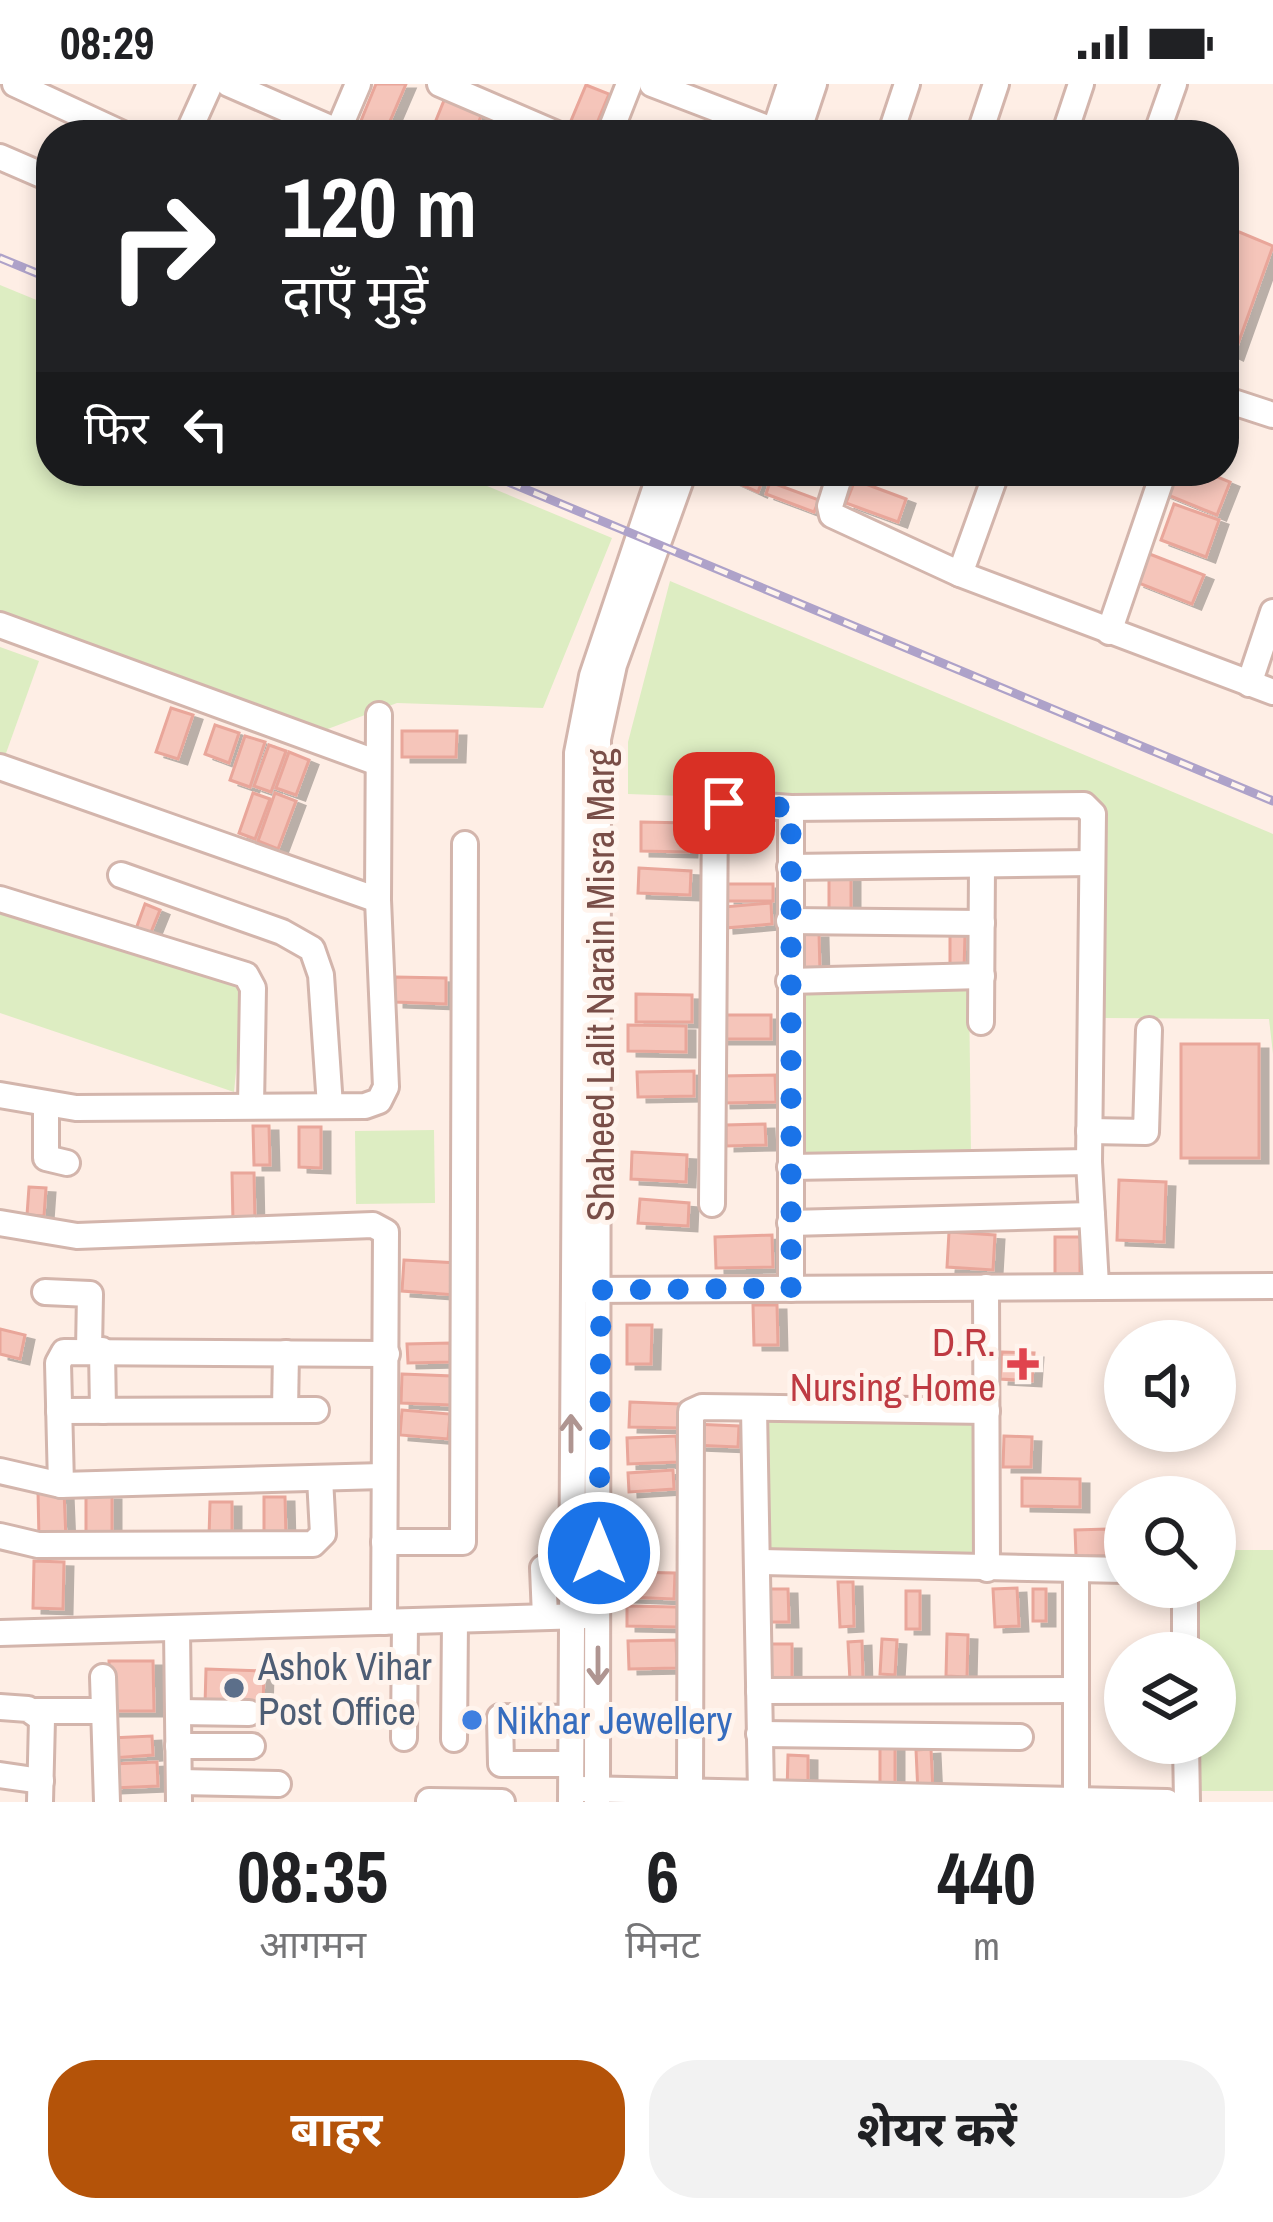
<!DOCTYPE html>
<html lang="hi">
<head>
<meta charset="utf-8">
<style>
  :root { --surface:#fff; --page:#f2f2f2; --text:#202124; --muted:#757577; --accent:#b45309 }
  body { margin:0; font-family:"Archivo Narrow","Noto Sans Devanagari",sans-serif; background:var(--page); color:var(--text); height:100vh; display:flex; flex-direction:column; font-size:45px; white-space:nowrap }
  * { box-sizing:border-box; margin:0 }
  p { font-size:39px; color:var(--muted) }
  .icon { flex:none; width:66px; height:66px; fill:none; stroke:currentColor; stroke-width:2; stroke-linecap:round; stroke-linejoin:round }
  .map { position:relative; height:1718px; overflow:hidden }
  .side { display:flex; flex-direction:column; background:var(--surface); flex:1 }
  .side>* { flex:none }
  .top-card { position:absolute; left:36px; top:36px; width:1203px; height:366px; border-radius:48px; box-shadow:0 6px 18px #0003; background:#202124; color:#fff; overflow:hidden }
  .controls { position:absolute; left:1104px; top:1236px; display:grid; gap:24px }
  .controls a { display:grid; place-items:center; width:132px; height:132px; border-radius:50%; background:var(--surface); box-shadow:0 6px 18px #0003; font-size:60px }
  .pin { position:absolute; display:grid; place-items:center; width:102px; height:102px; color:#fff; margin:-51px; border-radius:24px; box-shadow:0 6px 18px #0006 }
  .me { position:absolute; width:132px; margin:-66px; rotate:0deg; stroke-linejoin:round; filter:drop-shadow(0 0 9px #0008) }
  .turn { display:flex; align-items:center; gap:42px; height:252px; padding:0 48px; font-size:54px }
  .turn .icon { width:156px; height:156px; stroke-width:2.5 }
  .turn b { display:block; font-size:84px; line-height:102px }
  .then { display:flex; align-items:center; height:114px; padding:0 48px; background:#0003; gap:24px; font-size:45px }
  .eta { display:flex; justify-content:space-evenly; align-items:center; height:204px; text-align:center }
  .eta b { font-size:72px; font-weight:700; line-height:84px }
  .primary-button { display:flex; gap:24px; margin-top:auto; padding:24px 48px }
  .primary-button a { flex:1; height:138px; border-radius:48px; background:var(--accent); color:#fff; font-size:48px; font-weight:700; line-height:138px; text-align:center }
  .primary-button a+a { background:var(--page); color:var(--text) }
  .status { display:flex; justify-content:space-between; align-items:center; height:84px; padding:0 60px; background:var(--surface); direction:ltr }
  .status svg { height:33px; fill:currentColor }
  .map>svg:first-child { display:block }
  .park { fill:#ddedc2 }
  .building { fill:#f5c5ba; stroke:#e9a69a; stroke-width:3; filter:url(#shadow) }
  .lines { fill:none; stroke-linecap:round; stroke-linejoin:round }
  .minor-casing { stroke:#d3b5ac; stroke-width:30 }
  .minor { stroke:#fff; stroke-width:24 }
  .rail-casing { stroke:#aea2c9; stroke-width:9 }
  .rail { stroke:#fff4ed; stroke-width:4.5; stroke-dasharray:14; stroke-linecap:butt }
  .oneway { stroke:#af9591 }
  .route { stroke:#1a73e8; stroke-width:21; stroke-dasharray:0 37.8 }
  .health-dot { fill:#e0444e; stroke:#fff4ed; stroke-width:4.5 }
  .service-dot { fill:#5c6f8a; stroke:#fff4ed; stroke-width:4.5 }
  .shop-dot { fill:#3f7fe0; stroke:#fff4ed; stroke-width:4.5 }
  .labels { text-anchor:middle; stroke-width:10; stroke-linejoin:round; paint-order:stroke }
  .street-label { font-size:39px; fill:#794e48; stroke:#fff4ed }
  .health-label { font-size:39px; fill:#be3a42; stroke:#fff4ed; text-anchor:end }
  .service-label { font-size:39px; fill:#4e5e75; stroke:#fff4ed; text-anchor:start }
  .shop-label { font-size:39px; fill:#366cbe; stroke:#fff4ed; text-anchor:start }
</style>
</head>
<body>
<div class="status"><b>08:29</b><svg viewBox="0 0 49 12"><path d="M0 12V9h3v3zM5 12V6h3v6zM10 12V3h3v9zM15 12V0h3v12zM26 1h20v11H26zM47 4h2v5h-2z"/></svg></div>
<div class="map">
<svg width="1273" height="1718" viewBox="0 0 1273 1718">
  <defs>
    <filter id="shadow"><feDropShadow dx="9" dy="5" stdDeviation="0" flood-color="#0004"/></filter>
  </defs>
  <rect width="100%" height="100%" fill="#feeee5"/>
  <g class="park">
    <path d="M0,201l51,21v165h400l161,67 -69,170 -146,-5 -80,30 -317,-116z"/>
    <path d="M670,497l603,253v220l-4,-35 -166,-1 -11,-207 -464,-17v-52z"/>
    <path d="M0,563l39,14 -39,109z"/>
    <path d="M0,822l228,72 16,14 -10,100 -234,-79z"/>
    <path d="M798,903h171l2,166h-172z"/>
    <path d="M434,1046l1,73 -79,1 -1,-73z"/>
    <path d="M764,1331l209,1 1,139h-209z"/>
    <path d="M1215,1466h58v241h-80l-1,-48h23v-90h-23l-1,-66h24z"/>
  </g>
  <g class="building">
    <path d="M376,0h30l-22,51h-23l-5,-2z"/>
    <path d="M586,1l23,9 -17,41h-27z"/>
    <path d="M445,14l37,15 -8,22h-44z"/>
    <path d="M1232,145l41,17 -39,109 -10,-5v-100z"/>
    <path d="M712,387h54l-8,21z"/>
    <path d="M1172,387h31l27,11 -13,33 -54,-22z"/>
    <path d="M855,396l51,19 -8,23 -52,-19z"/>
    <path d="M770,398l49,18 -5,12 -48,-18z"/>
    <path d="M1174,420l45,16 -13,37 -45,-17z"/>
    <path d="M1147,469l57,22 -12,29 -56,-22z"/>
    <path d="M171,624l22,7 -15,44 -22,-7z"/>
    <path d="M215,641l24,8 -10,30 -24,-9z"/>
    <path d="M402,647h55l-1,26h-54z"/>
    <path d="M245,652l20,6 -15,45 -20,-7z"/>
    <path d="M269,661l17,6 -15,41 -17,-6z"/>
    <path d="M289,668l20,8 -13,35 -20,-7z"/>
    <path d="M253,709l17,6 -15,40 -16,-6z"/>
    <path d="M275,709l21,8 -18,48 -20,-8z"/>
    <path d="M641,738l48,1 -1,29 -47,-1z"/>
    <path d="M639,784l52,3 -1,24 -52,-2z"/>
    <rect x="829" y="788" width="22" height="41"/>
    <rect x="726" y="800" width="47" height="17"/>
    <path d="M771,819l1,21 -47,4 -1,-21z"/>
    <path d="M145,820l15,6 -13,32 -14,-5z"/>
    <path d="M799,849h20l1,39h-20z"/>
    <path d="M950,850h15l-1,36h-14z"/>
    <path d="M395,893l51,1v26l-51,-2z"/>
    <path d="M636,910l56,1v27h-56z"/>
    <path d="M718,931h53v24h-52z"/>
    <path d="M628,941l58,1v26l-58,-1z"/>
    <rect x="1181" y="960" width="78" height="114"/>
    <path d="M694,987v25l-56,1 -1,-25z"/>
    <path d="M775,991l1,27 -54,1 -1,-27z"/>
    <path d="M765,1040l1,21 -40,1v-21z"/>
    <path d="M253,1042h16l1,39h-16z"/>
    <path d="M299,1043h22v41l-22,-1z"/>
    <path d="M632,1068l55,3 -1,27 -55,-3z"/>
    <path d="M232,1089h22l1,49h-22z"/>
    <path d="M1119,1096l47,2 -2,60 -47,-2z"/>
    <path d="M29,1103l17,1 -2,28 -17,-1z"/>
    <path d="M640,1115l49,4 -1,23 -50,-3z"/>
    <path d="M949,1148l46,3 -2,35 -46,-3z"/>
    <path d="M772,1151l1,32 -57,1 -1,-31z"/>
    <path d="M1055,1153h25v41l-25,-1z"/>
    <path d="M404,1176l54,3 -2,32 -54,-4z"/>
    <path d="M753,1221h24l1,40h-24z"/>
    <path d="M627,1241h25l-1,39h-24z"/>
    <path d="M0,1245l25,6 -5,24 -20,-5z"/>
    <path d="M450,1259v19l-42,1 -1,-19z"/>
    <path d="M1002,1268l32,1 -2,28 -32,-2z"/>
    <path d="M402,1290l50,2 -1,29 -50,-2z"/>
    <path d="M630,1318l50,2v24l-51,-1z"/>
    <path d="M402,1326l48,4 -2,25 -48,-4z"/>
    <path d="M693,1340l46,2 -1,21 -46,-2z"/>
    <path d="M676,1352l2,26 -50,2 -1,-26z"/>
    <path d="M1004,1352l28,1 -1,30h-28z"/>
    <path d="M673,1386l1,19 -45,3 -1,-19z"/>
    <path d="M1022,1394l58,1v28l-58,-1z"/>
    <path d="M38,1407h26l2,48h-27z"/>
    <rect x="86" y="1411" width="26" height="44"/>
    <path d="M264,1413h21l1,40h-22z"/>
    <path d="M210,1418h22v36l-23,-1z"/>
    <path d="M1107,1445l1,27h-32l-1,-26z"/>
    <path d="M34,1477l30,1 -1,47 -30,-1z"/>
    <path d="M627,1488l48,1 -1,26 -48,-2z"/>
    <path d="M838,1498h15l1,44 -14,1z"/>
    <path d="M1017,1504l2,38 -24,1 -2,-38z"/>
    <path d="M768,1505h20l1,33h-21z"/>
    <rect x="1033" y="1505" width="13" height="32"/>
    <rect x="906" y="1507" width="14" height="38"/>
    <path d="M627,1522l50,1v20l-50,-1z"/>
    <path d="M947,1550l21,1 -1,42 -21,-1z"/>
    <path d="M882,1555l15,1 -2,35 -15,-1z"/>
    <path d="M676,1556l1,28 -48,1 -1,-28z"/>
    <path d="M862,1557l1,39 -13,1 -2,-39z"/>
    <rect x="771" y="1560" width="21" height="38"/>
    <path d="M109,1577h44l1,50h-44z"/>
    <path d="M206,1585l58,2 -1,37 -58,-3z"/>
    <path d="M152,1652l1,19 -41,3 -1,-20z"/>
    <rect x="880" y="1662" width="15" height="39"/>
    <path d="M931,1665l2,43 -15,1 -2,-43z"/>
    <path d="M788,1671l20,1v36h-21z"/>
    <path d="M157,1678l1,24 -45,2 -1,-24z"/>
  </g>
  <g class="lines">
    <g class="minor-casing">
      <g id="minor">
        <path d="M15,0l110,51"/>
        <path d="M229,0l117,51"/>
        <path d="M440,0l119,51"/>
        <path d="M652,0l123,47"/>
        <path d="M338,47l20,-47"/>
        <path d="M187,51l23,-51"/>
        <path d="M609,51l20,-51"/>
        <path d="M773,51l17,-51"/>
        <path d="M797,51l17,-51"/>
        <path d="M890,51l17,-51"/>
        <path d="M979,51l17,-51"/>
        <path d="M1064,51l17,-51"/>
        <path d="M1156,51l18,-51"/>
        <path d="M0,73l51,22"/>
        <path d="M1224,315l49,16"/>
        <path d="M841,387l-11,35 2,9 128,59"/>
        <path d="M997,387l-37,103 313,118"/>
        <path d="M0,541l378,138"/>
        <path d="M1109,548l55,-161"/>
        <path d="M1249,600l24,-72"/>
        <path d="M0,683l378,133"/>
        <path d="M790,783l301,-4"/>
        <path d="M121,791l161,57 30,17 9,26 9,131"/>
        <path d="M0,815l246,76 7,13 -2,118"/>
        <path d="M789,837l193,2"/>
        <path d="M789,897l193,-5"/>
        <path d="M981,938l1,-156"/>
        <path d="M0,1011l76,13 289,-2 14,-5 7,-14 -8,-187 1,-185"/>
        <path d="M46,1021v53l21,5"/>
        <path d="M1089,1047l57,1 3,-102"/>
        <path d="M790,1083l299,-5"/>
        <path d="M712,1120l3,-397 10,-4 66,5 293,-3 9,9 -4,348 7,123"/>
        <path d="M0,1139l77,13 296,-11 13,7 -2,390"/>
        <path d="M790,1139l302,-8"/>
        <path d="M986,1203l1,282"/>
        <path d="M791,1205v-481"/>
        <path d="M586,1206l687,-4"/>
        <path d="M45,1208l45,2 -1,56"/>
        <path d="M102,1266l1,61"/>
        <path d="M754,1325l7,384"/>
        <path d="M285,1326l1,-57"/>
        <path d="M59,1327l257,-1"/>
        <path d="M0,1387l61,14 322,-9"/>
        <path d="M61,1401l-3,-122 6,-11 323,2"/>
        <path d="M0,1452l38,9 275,-1 10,-10 -3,-56"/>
        <path d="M384,1458h79l2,-698"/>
        <path d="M757,1478l368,8"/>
        <path d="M1185,1503v66"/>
        <path d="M545,1533l-2,-49 28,-1"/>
        <path d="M177,1545l2,173"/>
        <path d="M0,1549l584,-17"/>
        <path d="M103,1593l4,125"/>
        <path d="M759,1607l316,-1"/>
        <path d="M0,1623l28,2 14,10 -2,83"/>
        <path d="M36,1627h68"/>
        <path d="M178,1628l71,1"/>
        <path d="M571,1634l-71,-1 1,47h70"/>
        <path d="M759,1650l261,3"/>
        <path d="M404,1654l1,-116"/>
        <path d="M454,1655l1,-119"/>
        <path d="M1186,1659l1,59"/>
        <path d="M178,1662h74"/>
        <path d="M0,1691l41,6"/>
        <path d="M179,1698l99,2"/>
        <path d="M581,1705l586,13"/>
        <path d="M690,1708l1,-380 11,-5 285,4"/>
        <path d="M1076,1716v-229"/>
        <path d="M429,1717l73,1"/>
        <path d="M571,1718l6,-1049 15,-77 69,-205"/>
        <path d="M597,1718l1,-1063 16,-74 70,-194"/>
      </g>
    </g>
    <use href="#minor" class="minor"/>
    <g class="rail-casing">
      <g id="rail">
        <path d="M0,174l51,21"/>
        <path d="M482,387l791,330"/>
      </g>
    </g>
    <use href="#rail" class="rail"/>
  </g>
  <defs><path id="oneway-shaft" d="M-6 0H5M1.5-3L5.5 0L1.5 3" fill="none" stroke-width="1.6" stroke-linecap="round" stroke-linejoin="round" transform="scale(3)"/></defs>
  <g class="oneway">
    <use href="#oneway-shaft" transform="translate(571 1349) rotate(-90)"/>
    <use href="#oneway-shaft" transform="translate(598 1582) rotate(90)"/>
  </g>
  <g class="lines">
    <path class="route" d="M599,1469l2,-263 190,-2v-480l-67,-5"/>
  </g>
  <path class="health-dot" d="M1017 1262h12v12h12v12h-12v12h-12v-12h-12v-12h12z"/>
  <circle class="service-dot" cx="234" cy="1604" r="12"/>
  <circle class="shop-dot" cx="472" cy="1636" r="12"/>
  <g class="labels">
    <g class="street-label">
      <text transform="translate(600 901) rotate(-90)" y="14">Shaheed Lalit Narain Misra Marg</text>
    </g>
    <g class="health-label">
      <text x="996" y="1272">D.R.<tspan x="996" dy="45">Nursing Home</tspan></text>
    </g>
    <g class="service-label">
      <text x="258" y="1596">Ashok Vihar<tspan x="258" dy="45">Post Office</tspan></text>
    </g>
    <g class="shop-label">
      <text x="496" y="1650">Nikhar Jewellery</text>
    </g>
  </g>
</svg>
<div class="controls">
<a><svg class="icon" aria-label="sound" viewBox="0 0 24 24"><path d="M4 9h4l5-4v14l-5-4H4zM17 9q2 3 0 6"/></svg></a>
<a><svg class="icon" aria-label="search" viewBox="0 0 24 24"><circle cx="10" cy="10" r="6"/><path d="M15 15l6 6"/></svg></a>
<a><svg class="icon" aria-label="layers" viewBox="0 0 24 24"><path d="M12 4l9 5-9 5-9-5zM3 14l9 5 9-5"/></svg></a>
</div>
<div class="pin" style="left:724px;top:719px;background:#d93025"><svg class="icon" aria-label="arrive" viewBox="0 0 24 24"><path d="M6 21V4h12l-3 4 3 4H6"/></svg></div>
<svg class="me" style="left:599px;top:1469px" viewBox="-20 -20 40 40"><circle r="17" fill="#1a73e8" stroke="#fff" stroke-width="3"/><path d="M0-11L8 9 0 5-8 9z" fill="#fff"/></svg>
<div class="top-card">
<div class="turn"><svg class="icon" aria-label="right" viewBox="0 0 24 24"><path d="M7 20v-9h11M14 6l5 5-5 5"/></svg><div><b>120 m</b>दाएँ मुड़ें</div></div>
<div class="then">फिर<svg class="icon" aria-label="left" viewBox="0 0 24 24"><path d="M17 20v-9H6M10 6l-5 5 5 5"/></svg></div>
</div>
</div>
<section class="side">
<div class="eta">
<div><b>08:35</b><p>आगमन</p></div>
<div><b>6</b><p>मिनट</p></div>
<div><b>440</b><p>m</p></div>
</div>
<div class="primary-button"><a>बाहर</a><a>शेयर करें</a></div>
</section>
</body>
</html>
